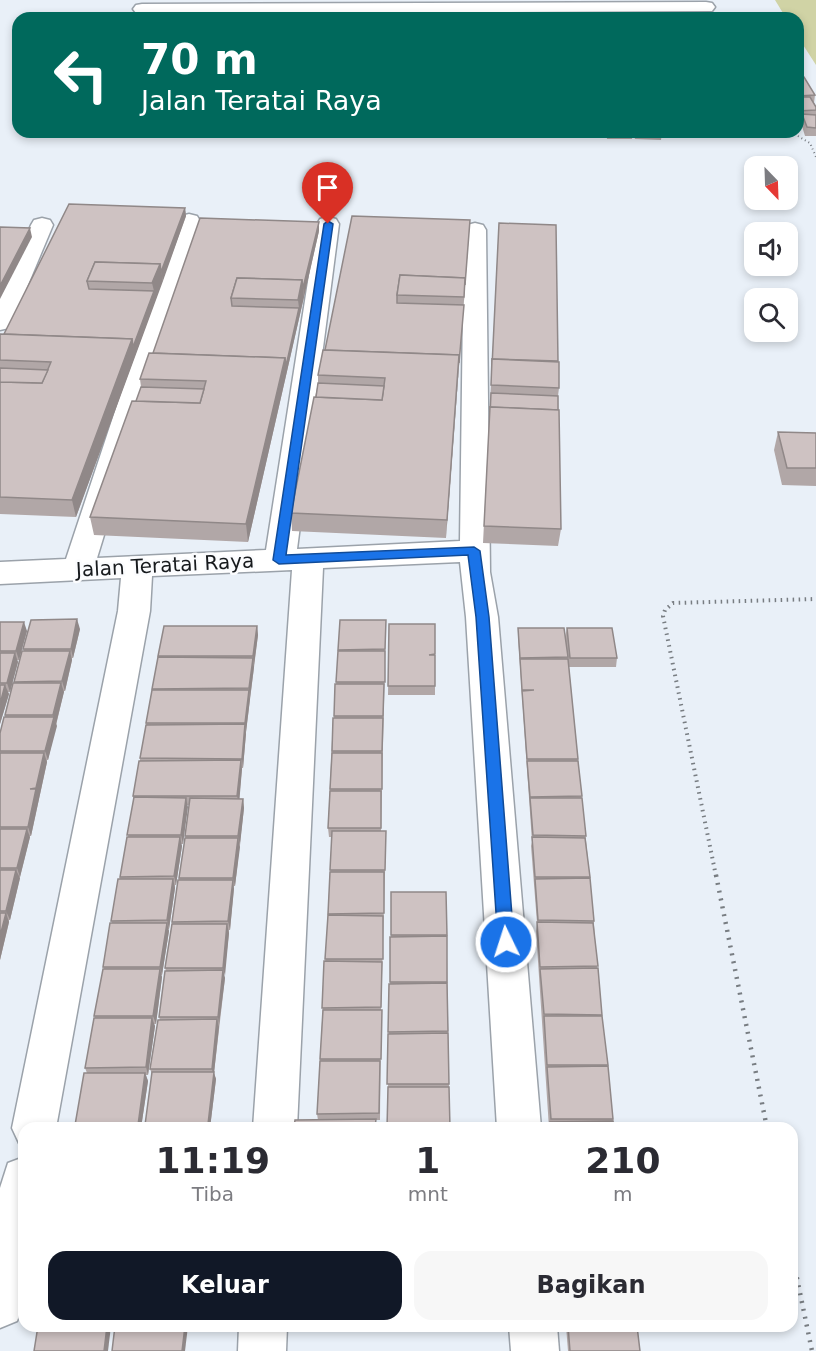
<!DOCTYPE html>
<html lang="id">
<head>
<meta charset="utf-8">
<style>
  :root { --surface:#fff; --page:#f7f7f7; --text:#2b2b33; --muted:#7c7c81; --accent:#111827 }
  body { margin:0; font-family:"DejaVu Sans",sans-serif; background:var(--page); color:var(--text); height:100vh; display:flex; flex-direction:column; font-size:22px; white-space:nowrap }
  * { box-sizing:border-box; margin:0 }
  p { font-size:20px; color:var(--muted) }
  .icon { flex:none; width:33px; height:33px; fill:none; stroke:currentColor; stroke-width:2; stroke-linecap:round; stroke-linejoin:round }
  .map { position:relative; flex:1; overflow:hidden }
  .details { position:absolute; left:18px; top:1122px; width:780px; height:210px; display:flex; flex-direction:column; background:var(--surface); border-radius:18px; box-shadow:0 3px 9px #0003 }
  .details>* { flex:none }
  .hud { position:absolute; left:12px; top:12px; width:792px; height:126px; border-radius:18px; box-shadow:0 3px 9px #0003; background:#00695c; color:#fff; overflow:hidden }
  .needle { width:39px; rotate:157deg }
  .controls { position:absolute; left:744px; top:156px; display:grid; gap:12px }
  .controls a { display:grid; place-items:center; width:54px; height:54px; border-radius:12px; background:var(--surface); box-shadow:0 3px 9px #0003; font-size:30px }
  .pin { position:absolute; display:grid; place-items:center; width:51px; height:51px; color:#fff; margin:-62px -26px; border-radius:50% 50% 50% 0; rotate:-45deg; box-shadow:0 0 6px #0007 }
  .pin .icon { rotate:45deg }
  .me { position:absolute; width:66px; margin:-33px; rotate:356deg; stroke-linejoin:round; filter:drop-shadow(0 0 4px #0008) }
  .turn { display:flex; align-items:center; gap:21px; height:126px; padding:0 30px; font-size:27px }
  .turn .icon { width:78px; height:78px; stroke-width:2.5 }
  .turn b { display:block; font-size:42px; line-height:51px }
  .eta { display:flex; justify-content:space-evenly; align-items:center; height:102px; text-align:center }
  .eta b { font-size:36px; font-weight:700; line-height:42px }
  .action { display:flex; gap:12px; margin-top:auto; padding:12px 30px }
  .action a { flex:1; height:69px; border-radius:18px; background:var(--accent); color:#fff; font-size:24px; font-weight:700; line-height:69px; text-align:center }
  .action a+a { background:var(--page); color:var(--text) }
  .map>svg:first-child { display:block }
  .green { fill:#d0d3a5 }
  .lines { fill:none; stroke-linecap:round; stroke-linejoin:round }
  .street-casing { stroke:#9ba2aa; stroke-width:3 }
  .path-far2 { stroke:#787d82; stroke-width:2; stroke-dasharray:1 3; stroke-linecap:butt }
  .path-far1 { stroke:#787d82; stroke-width:4; stroke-dasharray:1.5 4.5; stroke-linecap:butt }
  .path { stroke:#787d82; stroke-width:4.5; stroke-dasharray:2 6; stroke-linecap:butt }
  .street { fill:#fff; fill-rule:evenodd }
  .wall { fill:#b1a7a7 }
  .shaded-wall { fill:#908888 }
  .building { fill:#cec2c2; stroke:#908888; stroke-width:1.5 }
  .route { fill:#1a73e8; stroke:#114b97; stroke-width:1.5 }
  .labels { text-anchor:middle; stroke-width:5; stroke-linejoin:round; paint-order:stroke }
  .street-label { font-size:20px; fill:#171a1d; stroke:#fbfcfe }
</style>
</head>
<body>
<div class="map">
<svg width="816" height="1351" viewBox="0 0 816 1351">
  <rect width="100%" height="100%" fill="#e9f0f8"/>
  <path class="green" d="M775,0h41v65l-18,-28v-19h-12z"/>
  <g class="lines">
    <g class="street-casing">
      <g id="street">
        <path d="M706,2l6,1 3,4 -3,4 -570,3 -6,-1 -3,-4 3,-4 6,-1z"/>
        <path d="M189,214l8,2 3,5 -103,337 169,-8 51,-326 3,-5 8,-2 8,2 3,5 -42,325 163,-8 4,-311 3,-5 8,-2 8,2 3,5 4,342 8,45 43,511h-44l-31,-511 -6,-55 -137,6 -26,560h-44l39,-558 -140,6 -2,35 -94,517h-32v17l-5,-2 -7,-15 106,-517 3,-33 -121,6v-22l66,-3 112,-338 3,-5z"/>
        <path d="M42,218l8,2 3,5 -41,98 -3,5 -9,2v-35l31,-70 3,-5z"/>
        <path d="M24,1157v145l-7,19 -17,7v-140l8,-25z"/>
        <path d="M239,1326h48l-1,25h-48z"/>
        <path d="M509,1326h48l2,25h-48z"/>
      </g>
    </g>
    <path class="path-far2" d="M791,132l19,11 6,14"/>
    <path class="path-far1" d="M716,876l-53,-260 2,-6 8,-7 143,-4"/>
    <g class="path">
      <path d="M716,875l51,253"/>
      <path d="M792,1254l20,97"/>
    </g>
    <use href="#street" class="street"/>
  </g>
  <g class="wall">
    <path d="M798,77l17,18 -1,8 2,4v29h-11l-4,-13v-4h-3z"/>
    <path d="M606,132h27l-1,7h-25z"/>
    <path d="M633,132h29l-1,8 -26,-1z"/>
    <path d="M185,208l1,8 -110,301 -76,-3v-180h4z"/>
    <path d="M470,220l-24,318 -154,-7 -1,-18 27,-130v-8l7,-25z"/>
    <path d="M499,223l59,138 1,27 -1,8 3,133 -3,17 -75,-3z"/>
    <path d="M319,231l-71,311 -154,-7 -4,-18 46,-116 5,-14 -1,-8 13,-26z"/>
    <path d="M778,432l38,1v53l-34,-1 -8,-35z"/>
    <path d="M340,620h46l-5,211 5,9 -5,170 -1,110h-62l-1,-6 15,-277h-3l-1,-9 5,-110h1z"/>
    <path d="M0,622l27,9 -8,29h-2l1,2 -8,30h-2l1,2 -9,30z"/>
    <path d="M389,624l46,30v41h-47z"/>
    <path d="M257,626l1,9 -12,97 -3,36h-1l-3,31h4l1,9 -9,78h-1l-4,44h-1v3l-5,43 1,2 -11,95 2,6 -6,49h-66l2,-1 -1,-2 7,-51 -2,-5 10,-49 -1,-3 7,-46 -1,-3 20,-130 4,-33h-2l-4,39h-2l1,2 -6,39h-1v3l-6,41h-1l1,2 -7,44h-1l1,2 -6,47h-2l1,2 -7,49h-2l2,6 -7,47h-67h2l-1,-3 12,-52 -2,-5 10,-50 -1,-2 10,-47 -1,-2 9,-44 -1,-2 17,-84 6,-37 -1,-4 7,-35v-3l6,-33v-2l12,-67z"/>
    <path d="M518,628l47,9 2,-9 50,30 -1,9h-47l25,254v3l3,44 17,160h-65l-13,-197 1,-8 -6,-77 1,-4 -14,-205z"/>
    <path d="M80,629l-7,29h-1v2l-7,31h-1l-16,69h-1v2l-16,74h-2l1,1 -10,40h-1l1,1 -10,42h-1v2l-9,38v-227l5,-16v-2l10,-32 -1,-1 10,-31 -1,-2z"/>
    <path d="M391,892h55l3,195 -61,5 1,-108h1v-47h1z"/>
    <path d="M566,1326h71l3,25h-72z"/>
  </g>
  <g class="shaded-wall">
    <path d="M185,208l1,8 -23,65 -2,-9z"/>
    <path d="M470,220l-7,94 -17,224 1,-18z"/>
    <path d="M319,222v9l-15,66 -1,-9z"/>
    <path d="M30,228l2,9 -32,62v-13z"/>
    <path d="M160,264l3,17 -87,236 -4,-17 60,-161 22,-48 -2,-8z"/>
    <path d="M302,280l2,17 -56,245 -2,-18 39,-166 14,-50 -1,-8z"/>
    <path d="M77,619l3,10 -7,29 -2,-9z"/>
    <path d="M24,622l3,9 -8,29 -3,-9z"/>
    <path d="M257,626l1,9 -4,30 -1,-9z"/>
    <path d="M70,651l2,9 -7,31 -3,-10z"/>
    <path d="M15,653l3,9 -8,30 -3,-9z"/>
    <path d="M253,658l1,9 -4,31 -1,-10z"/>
    <path d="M61,683l3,9 -8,32 -3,-9z"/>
    <path d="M5,685l4,9 -9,30v-20z"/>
    <path d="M249,690l1,9 -4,33 -1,-9z"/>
    <path d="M54,717l3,9 -9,34 -3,-9z"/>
    <path d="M245,724l1,10 -3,34 -1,-9z"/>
    <path d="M44,753l3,9 -16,74 -3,-9 2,-38z"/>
    <path d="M241,760l1,9 -3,36 -2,-9z"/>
    <path d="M186,798l2,9 -5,37 -2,-9z"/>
    <path d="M243,799l1,9 -4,37 -2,-9z"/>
    <path d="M27,829l3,8 -10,40 -3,-9z"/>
    <path d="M180,837l2,9 -6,39 -2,-9z"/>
    <path d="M238,838l2,9 -5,39 -2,-8z"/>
    <path d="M16,870l4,8 -10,42 -4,-9z"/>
    <path d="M173,879l2,9 -6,41 -2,-9z"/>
    <path d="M233,880l1,9 -4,41 -2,-9z"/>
    <path d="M6,913l3,9 -9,38v-24z"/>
    <path d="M167,923l2,8 -7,44 -2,-8z"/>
    <path d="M227,924l2,9 -4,43 -2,-8z"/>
    <path d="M160,969l2,8 -6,47 -3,-8z"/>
    <path d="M223,970l2,8 -6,47 -1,-8z"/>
    <path d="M152,1018l3,8 -7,49 -2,-8z"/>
    <path d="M217,1019l2,8 -5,46 2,6 -6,49h-1l-1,-4 5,-49 -1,-6z"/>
    <path d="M145,1073l3,8 -7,47h-2l-1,-3z"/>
    <path d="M107,1326h4l-3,25h-4z"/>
    <path d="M185,1326h3l-3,25h-3z"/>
  </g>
  <g class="building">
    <path d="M798,77h6l11,18 -17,1z"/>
    <path d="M798,97h12l6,10v3l-18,1z"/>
    <path d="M802,114l14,1v13l-9,-1z"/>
    <path d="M69,204l116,4 -24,64 -1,-8 -65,-2 -8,19 2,8 65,2 -21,56 -1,-8 -128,-5z"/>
    <path d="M352,216l118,4 -5,65v-7l-65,-3 -3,20v8l67,2 -5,58v-8l-134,-5z"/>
    <path d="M200,218l119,4 -16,66 -1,-8 -65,-2 -6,20 1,8 67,2 -13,58 -1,-8 -132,-5z"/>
    <path d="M499,223l57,2 2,136 -66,-2v7z"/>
    <path d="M0,227l30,1 -30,58z"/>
    <path d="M95,262l65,2 -8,19 -65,-2z"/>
    <path d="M400,275l65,3 -1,19 -67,-2z"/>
    <path d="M237,278l65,2 -4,20 -67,-2z"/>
    <path d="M0,334l132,5 -60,161 -72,-3v-115l42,1 9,-21 -51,-2z"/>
    <path d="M323,350l136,5 -12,165 -156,-7 23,-116 68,3 3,-22 -67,-3z"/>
    <path d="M149,353l136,5 -39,166 -156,-7 42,-116 68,2 6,-22 -66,-2z"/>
    <path d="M492,359l67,3v26l-68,-3z"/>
    <path d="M0,368l48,2 -6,13 -42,-1z"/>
    <path d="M318,383l66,3 -2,14 -66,-3z"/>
    <path d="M141,387l63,2 -4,14 -64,-2z"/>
    <path d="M491,393l67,3v14l-68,-3v8z"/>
    <path d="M490,407l69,3 2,119 -77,-3z"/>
    <path d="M778,432l38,1v35h-29z"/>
    <path d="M77,619l-6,30h-48l8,-29z"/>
    <path d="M340,620h46l-1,29 -47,1z"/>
    <path d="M0,622h24l-8,29h-16z"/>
    <path d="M389,624h46v30l-6,1h6v31h-47z"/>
    <path d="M164,626h93l-4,30h-95z"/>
    <path d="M518,628h46l4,29 -48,1z"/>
    <path d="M567,628h45l5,30h-47z"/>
    <path d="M22,651h48l-8,30 -48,1z"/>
    <path d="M338,651h47v31h-49z"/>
    <path d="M0,653h15l-8,30h-7z"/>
    <path d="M158,657l95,1 -4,30 -97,1z"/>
    <path d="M520,659h48l10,100h-51l-5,-68 12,-1h-12z"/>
    <path d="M13,683h48l-8,32h-48z"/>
    <path d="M335,684h49l-1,32h-49z"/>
    <path d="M0,685h5l-5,19z"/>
    <path d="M152,690h97l-4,33h-99z"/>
    <path d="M4,717h50l-9,34h-45v-18z"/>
    <path d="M333,718h50l-1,33h-50z"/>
    <path d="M245,724l-3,35 -102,-1 6,-33z"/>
    <path d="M0,753h44l-8,35 -6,1h6l-8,38h-28z"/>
    <path d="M332,753h50v36h-52z"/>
    <path d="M241,760l-4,36h-104l6,-35z"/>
    <path d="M527,761h51l4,35 -52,1z"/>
    <path d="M330,791h51v37h-53z"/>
    <path d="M134,797l52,1 -5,37h-54z"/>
    <path d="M190,798l53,1 -5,37h-53z"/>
    <path d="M530,798h52l4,38 -53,-1z"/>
    <path d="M0,829h27l-10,39h-17z"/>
    <path d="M332,831h54l-1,39h-55z"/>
    <path d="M127,837h53l-6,39 -54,1z"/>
    <path d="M532,837l53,1 5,39h-55z"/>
    <path d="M185,838h53l-5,40h-54z"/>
    <path d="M0,870h16l-10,41h-6z"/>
    <path d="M330,872h54v41l-56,1z"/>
    <path d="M590,878l4,43 -56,-1 -3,-41z"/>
    <path d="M118,879h55l-6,41 -56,1z"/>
    <path d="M178,880h55l-5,41 -56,1z"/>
    <path d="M391,892h55l1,43h-56z"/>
    <path d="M0,913h6l-6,23z"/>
    <path d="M328,915l55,1v43h-58z"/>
    <path d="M537,922l56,1 5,43 -58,1z"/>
    <path d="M110,923h57l-7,44h-57z"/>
    <path d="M172,924h55l-4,44h-58z"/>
    <path d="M447,936v46h-57v-45z"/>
    <path d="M324,961l58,1 -1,45 -59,1z"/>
    <path d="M598,968l4,47 -58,-1 -4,-45z"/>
    <path d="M103,969h57l-7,47h-59z"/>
    <path d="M223,970l-5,47h-59l6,-46z"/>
    <path d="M447,983l1,48 -60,1 1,-48z"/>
    <path d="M323,1010h59l-1,49h-61z"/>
    <path d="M544,1016h58l6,49h-61z"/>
    <path d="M94,1018h58l-6,49 -61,1z"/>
    <path d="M217,1019l-5,50h-62l8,-49z"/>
    <path d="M448,1033l1,51h-62l1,-50z"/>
    <path d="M320,1061h60l-1,52 -62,1z"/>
    <path d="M608,1066l5,53h-62l-4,-52z"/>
    <path d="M152,1072h62l-6,52 -63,1z"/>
    <path d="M84,1073h61l-7,52h-63z"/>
    <path d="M388,1087h61l1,41h-63z"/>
    <path d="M376,1119l-1,9h-81l1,-8z"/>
    <path d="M613,1121l1,7h-63l-1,-6z"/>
    <rect x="144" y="1127" width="62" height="1"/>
    <path d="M38,1326h69l-3,25h-70z"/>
    <path d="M115,1326h70l-3,25h-70z"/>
    <path d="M568,1326h69l3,25h-70z"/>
  </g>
  <path class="route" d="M328,221l5,3 -47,331 188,-8 6,4 9,66 25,325 -3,5 -5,2 -6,-2 -2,-5 -22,-325 -8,-62 -189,9 -6,-4 51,-336z"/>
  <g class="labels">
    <g class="street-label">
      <text transform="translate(165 565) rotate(-3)" y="7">Jalan Teratai Raya</text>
    </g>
  </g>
</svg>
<div class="controls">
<a><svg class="needle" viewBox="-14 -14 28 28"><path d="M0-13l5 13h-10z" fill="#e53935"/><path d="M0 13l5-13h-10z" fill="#7c7c81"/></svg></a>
<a><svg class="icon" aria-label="sound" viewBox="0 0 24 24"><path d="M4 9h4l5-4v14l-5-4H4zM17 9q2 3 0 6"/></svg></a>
<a><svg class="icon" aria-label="search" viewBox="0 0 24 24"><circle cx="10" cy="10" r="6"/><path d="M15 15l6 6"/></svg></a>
</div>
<div class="pin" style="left:328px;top:224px;background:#d93025"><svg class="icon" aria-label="arrive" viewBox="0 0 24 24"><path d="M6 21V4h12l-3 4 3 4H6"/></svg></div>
<svg class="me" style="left:506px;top:942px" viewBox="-20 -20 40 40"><circle r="17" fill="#1a73e8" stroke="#fff" stroke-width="3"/><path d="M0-11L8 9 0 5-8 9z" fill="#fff"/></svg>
<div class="hud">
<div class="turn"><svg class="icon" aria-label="left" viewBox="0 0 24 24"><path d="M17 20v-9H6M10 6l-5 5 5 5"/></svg><div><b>70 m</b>Jalan Teratai Raya</div></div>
</div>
<section class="details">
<div class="eta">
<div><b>11:19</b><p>Tiba</p></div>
<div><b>1</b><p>mnt</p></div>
<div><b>210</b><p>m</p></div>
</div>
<div class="action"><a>Keluar</a><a>Bagikan</a></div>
</section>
</div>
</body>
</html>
